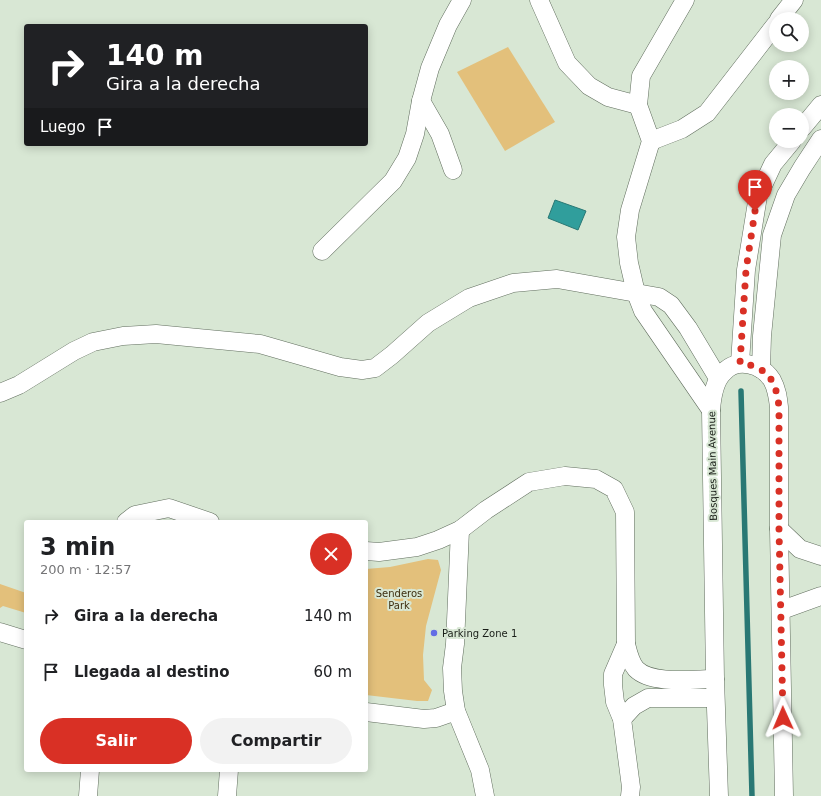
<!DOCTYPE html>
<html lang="es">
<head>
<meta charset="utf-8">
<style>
  :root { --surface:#fff; --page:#f2f2f2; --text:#202124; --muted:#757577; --accent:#d93025 }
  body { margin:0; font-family:"DejaVu Sans",sans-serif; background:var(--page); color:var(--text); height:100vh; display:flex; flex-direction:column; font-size:15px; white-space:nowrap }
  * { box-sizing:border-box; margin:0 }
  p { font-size:13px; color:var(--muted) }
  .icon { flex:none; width:22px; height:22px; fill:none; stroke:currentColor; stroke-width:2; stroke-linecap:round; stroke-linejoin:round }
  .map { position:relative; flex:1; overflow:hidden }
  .side { position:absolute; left:24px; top:520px; width:344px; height:252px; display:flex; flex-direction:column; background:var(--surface); border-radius:4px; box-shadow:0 2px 10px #0003 }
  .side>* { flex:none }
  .hud { position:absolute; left:24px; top:24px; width:344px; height:122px; border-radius:4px; box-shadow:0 2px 10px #0003; background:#202124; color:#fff; overflow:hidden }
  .buttons { position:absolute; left:769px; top:12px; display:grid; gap:8px }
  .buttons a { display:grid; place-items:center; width:40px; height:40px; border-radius:50%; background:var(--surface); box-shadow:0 2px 10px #0003; font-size:20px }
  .pin { position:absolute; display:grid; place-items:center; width:34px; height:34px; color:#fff; margin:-41px -17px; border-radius:50% 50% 50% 0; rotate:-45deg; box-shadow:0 0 4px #0007 }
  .pin .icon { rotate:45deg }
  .me { position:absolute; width:44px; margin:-22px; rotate:359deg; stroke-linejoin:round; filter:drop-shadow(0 0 3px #0008) }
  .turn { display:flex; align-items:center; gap:14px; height:84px; padding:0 16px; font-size:18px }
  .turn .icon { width:52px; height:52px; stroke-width:2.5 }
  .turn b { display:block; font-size:28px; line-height:34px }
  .then { display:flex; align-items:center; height:38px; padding:0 16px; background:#0003; gap:8px; font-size:15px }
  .round { display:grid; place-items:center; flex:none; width:42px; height:42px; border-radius:21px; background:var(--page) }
  .summary { display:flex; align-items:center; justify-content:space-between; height:68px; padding:0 16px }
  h1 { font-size:24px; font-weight:700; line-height:30px }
  .primary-button { display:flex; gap:8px; margin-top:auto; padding:8px 16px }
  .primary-button a { flex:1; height:46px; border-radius:24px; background:var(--accent); color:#fff; font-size:16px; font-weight:700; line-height:46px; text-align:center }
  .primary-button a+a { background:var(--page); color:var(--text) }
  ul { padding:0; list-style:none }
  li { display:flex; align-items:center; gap:12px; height:56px; padding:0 16px }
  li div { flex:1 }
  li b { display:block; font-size:15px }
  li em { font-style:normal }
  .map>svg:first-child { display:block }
  .green { fill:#e3c07b }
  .water { fill:#309e9c; stroke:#297874 }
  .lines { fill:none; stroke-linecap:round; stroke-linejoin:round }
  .stream { stroke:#297874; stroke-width:5.5 }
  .minor-casing { stroke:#616e5e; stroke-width:19 }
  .minor { stroke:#fff; stroke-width:18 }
  .route { stroke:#d93025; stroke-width:7; stroke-dasharray:0 12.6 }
  .poi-dot { fill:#646de5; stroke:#d8e7d4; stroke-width:1.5 }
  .labels { text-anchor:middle; stroke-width:4; stroke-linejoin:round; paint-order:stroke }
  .street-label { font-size:10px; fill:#191e18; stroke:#d8e7d4 }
  .park-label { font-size:10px; fill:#3e2f10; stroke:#d8e7d4 }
  .poi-label { font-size:10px; fill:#191e18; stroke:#d8e7d4; text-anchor:start }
</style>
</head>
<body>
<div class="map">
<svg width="821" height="796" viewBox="0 0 821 796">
  <rect width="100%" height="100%" fill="#d8e7d4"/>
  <g class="green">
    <path d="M508,47l47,75 -50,29 -48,-79z"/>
    <path d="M428,559l10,1 3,10 -15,56 -3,29 1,25 8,10 -4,11h-11l-51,-6v-126l24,-2z"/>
    <path d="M0,584l26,9v20l-23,-7 -3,2z"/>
  </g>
  <path class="water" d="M555,200l31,11 -8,19 -30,-12z"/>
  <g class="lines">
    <path class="stream" d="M741,391l11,405"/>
    <g class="minor-casing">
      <g id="minor">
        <path d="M539,0l28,63 22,23 19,11 30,8"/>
        <path d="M685,0l-44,76 -3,29 13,36 -21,69 -4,27 3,26 7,30 7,18 68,99"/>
        <path d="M779,19l15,-19"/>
        <path d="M421,101l19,33 13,36"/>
        <path d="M802,128l19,-23"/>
        <path d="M651,141l31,-12 25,-16 69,-89"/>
        <path d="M322,251l71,-70 14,-23 8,-24 6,-33 9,-33 18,-43 14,-25"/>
        <path d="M740,363l6,-93 12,-74 15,-32 19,-23"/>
        <path d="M761,369l1,-33 10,-101 14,-40 16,-27 19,-29"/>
        <path d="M0,393l19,-8 55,-34 19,-9 30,-6 33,-2 104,10 80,23 22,3 13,-2 17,-13 36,-32 41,-25 44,-15 44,-4 102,18 12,8 17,23 30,50"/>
        <path d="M126,522l9,-7 34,-7 41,14"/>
        <path d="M779,529l21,20 21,7"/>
        <path d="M460,530l-5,114 -3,24 1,23 3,20 24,59 5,26"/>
        <path d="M366,551l13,1 38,-5 21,-7 22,-10 26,-20 43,-28 36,-6 31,3 18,10 11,23 1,132c2,8 4,18 10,25 16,16 58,10 79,10"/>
        <path d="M782,610l39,-14"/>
        <path d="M0,632l26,8"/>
        <path d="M626,644l-13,30v11l2,17 7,17 9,68 -1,9"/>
        <path d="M366,712l58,7 12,-1 20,-7"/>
        <path d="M622,719l12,-13 14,-8h67"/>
        <path d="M88,796l2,-26"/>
        <path d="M227,796l2,-26"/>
        <path d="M719,796l-4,-117 -4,-269c1,-13 3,-29 13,-38 13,-15 38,-8 48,8 5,9 6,18 7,27v122l5,267"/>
      </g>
    </g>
    <use href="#minor" class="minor"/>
  </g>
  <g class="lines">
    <path class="route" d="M755,211l-9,59 -6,93c28,4 36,17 39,44v122l4,189"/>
  </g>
  <circle class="poi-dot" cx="434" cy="633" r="4"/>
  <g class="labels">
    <g class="street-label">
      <text transform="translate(712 466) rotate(-91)" y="4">Bosques Main Avenue</text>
    </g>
    <g class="park-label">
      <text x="399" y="597">Senderos<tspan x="399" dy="12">Park</tspan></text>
    </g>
    <g class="poi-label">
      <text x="442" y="637">Parking Zone 1</text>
    </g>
  </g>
</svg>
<div class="buttons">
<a><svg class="icon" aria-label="search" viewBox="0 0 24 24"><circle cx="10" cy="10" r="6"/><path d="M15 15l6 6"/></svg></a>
<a>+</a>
<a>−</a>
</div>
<div class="pin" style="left:755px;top:211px;background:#d93025"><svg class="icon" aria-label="arrive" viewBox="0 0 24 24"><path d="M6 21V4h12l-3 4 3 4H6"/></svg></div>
<svg class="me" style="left:783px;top:718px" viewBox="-20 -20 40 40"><path d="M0-17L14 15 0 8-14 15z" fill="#d93025" stroke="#fff" stroke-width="4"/></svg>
<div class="hud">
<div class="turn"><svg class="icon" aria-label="right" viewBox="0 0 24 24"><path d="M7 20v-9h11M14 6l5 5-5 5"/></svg><div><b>140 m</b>Gira a la derecha</div></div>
<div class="then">Luego<svg class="icon" aria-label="arrive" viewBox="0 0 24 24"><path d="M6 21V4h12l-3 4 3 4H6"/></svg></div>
</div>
<section class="side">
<div class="summary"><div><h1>3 min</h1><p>200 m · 12:57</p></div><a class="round" style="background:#d93025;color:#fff"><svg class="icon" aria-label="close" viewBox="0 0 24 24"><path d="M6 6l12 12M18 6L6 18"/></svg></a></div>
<ul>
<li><svg class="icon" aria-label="right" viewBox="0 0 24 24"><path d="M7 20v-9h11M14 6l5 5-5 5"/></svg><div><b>Gira a la derecha</b></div><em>140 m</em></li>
<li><svg class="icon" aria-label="arrive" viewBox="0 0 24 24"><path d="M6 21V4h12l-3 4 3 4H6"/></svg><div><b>Llegada al destino</b></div><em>60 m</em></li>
</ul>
<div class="primary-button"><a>Salir</a><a>Compartir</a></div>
</section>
</div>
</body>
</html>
